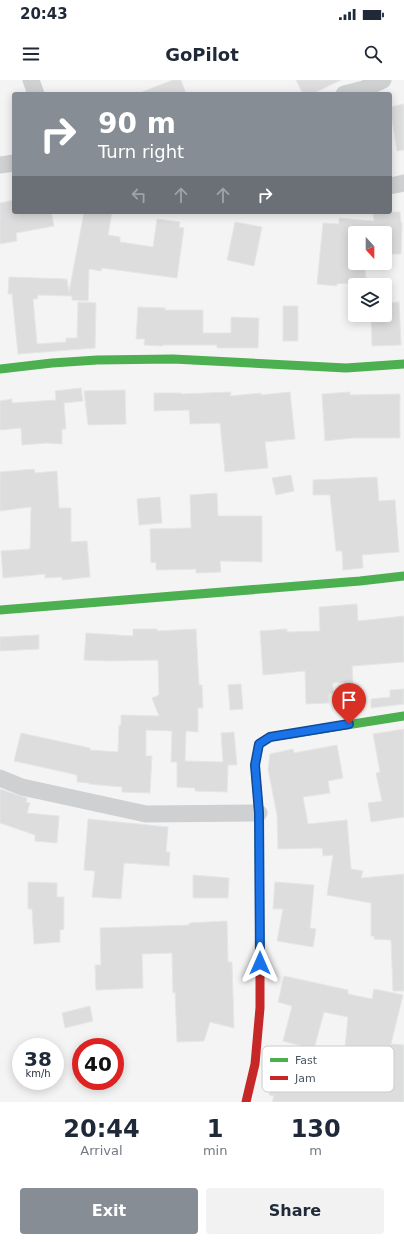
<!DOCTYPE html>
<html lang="en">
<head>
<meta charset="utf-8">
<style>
  :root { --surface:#fff; --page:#f2f2f3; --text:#1f2937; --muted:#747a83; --accent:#868d94 }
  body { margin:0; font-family:"DejaVu Sans",sans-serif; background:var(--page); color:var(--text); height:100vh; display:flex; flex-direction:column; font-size:15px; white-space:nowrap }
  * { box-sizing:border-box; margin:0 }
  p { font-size:13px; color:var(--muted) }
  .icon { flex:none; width:22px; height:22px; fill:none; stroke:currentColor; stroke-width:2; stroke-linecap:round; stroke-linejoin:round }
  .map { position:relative; height:1022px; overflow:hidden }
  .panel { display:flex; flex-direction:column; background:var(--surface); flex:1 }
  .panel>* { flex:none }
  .hud { position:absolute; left:12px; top:12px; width:380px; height:122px; border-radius:4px; box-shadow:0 2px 10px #0003; background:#868d94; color:#fff; overflow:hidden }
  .needle { width:26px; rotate:159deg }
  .controls { position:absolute; left:348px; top:146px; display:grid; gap:8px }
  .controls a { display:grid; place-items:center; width:44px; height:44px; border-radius:4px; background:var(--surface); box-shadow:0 2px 10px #0003; font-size:20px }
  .speed { position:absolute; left:12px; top:958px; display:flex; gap:8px; font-size:20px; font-weight:700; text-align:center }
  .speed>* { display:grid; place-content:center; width:52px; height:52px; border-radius:50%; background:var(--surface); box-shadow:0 2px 10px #0003; line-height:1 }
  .speed small { font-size:10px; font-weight:400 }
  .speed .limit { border:6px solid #d22; background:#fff; color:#111 }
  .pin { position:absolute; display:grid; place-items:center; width:34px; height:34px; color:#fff; margin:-41px -17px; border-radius:50% 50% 50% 0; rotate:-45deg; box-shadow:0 0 4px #0007 }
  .pin .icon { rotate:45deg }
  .me { position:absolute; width:44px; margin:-22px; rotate:0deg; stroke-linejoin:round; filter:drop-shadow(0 0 3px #0008) }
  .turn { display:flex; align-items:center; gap:14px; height:84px; padding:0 20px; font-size:18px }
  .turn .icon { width:52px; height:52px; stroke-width:2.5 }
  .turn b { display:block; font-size:28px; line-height:34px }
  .lanes { display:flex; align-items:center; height:38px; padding:0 20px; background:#0003; justify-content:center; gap:20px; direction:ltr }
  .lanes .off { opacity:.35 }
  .eta { display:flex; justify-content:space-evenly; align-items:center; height:68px; text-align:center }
  .eta b { font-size:24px; font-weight:700; line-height:28px }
  .button { display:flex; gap:8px; margin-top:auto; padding:8px 20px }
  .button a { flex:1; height:46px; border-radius:4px; background:var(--accent); color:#fff; font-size:16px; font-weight:700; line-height:46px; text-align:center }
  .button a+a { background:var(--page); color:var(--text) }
  .status { display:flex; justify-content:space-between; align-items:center; height:28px; padding:0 20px; background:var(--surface); direction:ltr }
  .status svg { height:11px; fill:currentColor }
  header { display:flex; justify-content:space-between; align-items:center; height:52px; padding:0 20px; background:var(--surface); font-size:18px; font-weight:700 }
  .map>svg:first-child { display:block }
  .building { fill:#ddddde; stroke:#e5e6e7 }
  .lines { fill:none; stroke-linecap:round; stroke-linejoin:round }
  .street { stroke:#ced0d2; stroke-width:17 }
  .fast { stroke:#4caf50; stroke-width:9 }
  .jam { stroke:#c62828; stroke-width:9 }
  .route-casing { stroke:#114b97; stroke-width:10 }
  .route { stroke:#1a73e8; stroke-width:7 }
  .key { fill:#fff; stroke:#c9ccd0; stroke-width:1 }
  .key-label { font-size:11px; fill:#4a5661 }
</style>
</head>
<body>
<div class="status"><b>20:43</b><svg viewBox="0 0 49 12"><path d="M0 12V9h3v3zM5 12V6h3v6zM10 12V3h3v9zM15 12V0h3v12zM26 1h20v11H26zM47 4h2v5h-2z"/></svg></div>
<header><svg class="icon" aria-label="menu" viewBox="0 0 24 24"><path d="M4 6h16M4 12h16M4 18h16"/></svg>GoPilot<svg class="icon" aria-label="search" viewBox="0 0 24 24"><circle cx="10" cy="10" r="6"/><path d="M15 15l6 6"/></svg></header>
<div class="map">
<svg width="404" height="1022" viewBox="0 0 404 1022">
  <rect width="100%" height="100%" fill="#f4f4f4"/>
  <g class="building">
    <path d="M173,0h8l5,14h-46l-1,-1z"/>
    <path d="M296,0h45l-29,14h-9z"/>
    <path d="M404,24v46l-7,1 -7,-44z"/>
    <path d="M14,120v12h37l3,14 -38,7 1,8 -17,3v-41z"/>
    <path d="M84,132h28l-4,23 12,2v5l33,5 4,-28 23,3 -1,5 5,1 -7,50 -75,-10 -1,3 -12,-2 -1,32 -16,-1v-4l-34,-1 -1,4h-4l4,45 29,-2v-4h11l1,-36 18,1 -1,45 -77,6 -6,-60h-4l1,-17 58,2 2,13z"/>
    <path d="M373,132h27l1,11h1l-1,31h-16v-21h-30v30h10l1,19 -29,2v2l-20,-2 6,-61 16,1v-6l35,3z"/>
    <path d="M235,142l27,5 -8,39 -27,-6z"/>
    <path d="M399,222l2,43 -29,1 -1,-31h14v-12z"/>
    <rect x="283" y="226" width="15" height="35"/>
    <path d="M138,227l27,1v2h38v23h28v-16l28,1 -1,30h-41v-3h-54v1l-19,-1 1,-6h-9z"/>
    <path d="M81,308l2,13 -19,2 2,26h-4v15l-15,-1 -25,2 -1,-17 -21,2v-29l12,-2v4l44,-3 -1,-9z"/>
    <path d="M125,310l1,34 -38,1 -4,-34z"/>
    <path d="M231,312l-1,4 31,-3v2l29,-3 5,47 -30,3 3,26 -43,4 -5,-49 -30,1 -1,-14 -35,1v-18h27v1z"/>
    <path d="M350,312v3l50,-1v44h-48l-27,3 -3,-47z"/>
    <path d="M34,389l1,4 22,-2 2,37h12v34l16,-1 3,36 -28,3v-3l-17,1v-4l-42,4 -2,-27 29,-2 1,-42 -31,4v-39z"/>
    <path d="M291,395l3,16 -18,4 -4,-17z"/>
    <path d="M377,397l2,24 16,-1 4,52 -37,3 1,13 -20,2 -1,-19h-6l-6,-56h-17v-15z"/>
    <path d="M217,413l1,23h44v46l-42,-1 1,11 -25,1v-4l-40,1v-8l-5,1 -1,-34 41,-1 -1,-33z"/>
    <path d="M160,417l2,26 -23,2 -2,-26z"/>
    <path d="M357,524l1,17 46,-5v46l-52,4 1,16 -20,1v10l-4,1v9l-23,1 -1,-33 -42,4 -3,-44 27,-2v3l33,-1 -1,-24z"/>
    <path d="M133,549h24v2l39,-2 3,56h3l1,23h-5v24l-12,-1 -1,30 38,1 -2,-29 13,-1 3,33h-9l-1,27 -32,-1v-3l-18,-1v-25h-6l1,-31 -26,-1v26h6l-2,37 -28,-1v-5l-33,-3v-1l-12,-1v-7l-63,-14 7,-28 69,15v2l28,2 1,-27h2v-10l38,1 -7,-18 7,-3 -1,-35 -49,1 -25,-1 2,-27 47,3z"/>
    <path d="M39,555v14l-39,2v-14z"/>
    <path d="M241,604l2,25 -13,1 -2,-25z"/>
    <path d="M404,609v15l-33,4v-9l19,-2v-7z"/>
    <path d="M404,649v88l-33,5 -3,-19 14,-2 -6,-28 4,-1 -7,-38z"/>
    <path d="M337,665l6,33 -15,3 2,12 -27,4 5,27 39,-4 4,49 12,2 -2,7 43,-4v117h-11l-2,-51 -17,-1v-3h-3v-33l-44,-8 6,-40 -10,1 -1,-8 -44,1 -1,-34 -9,-46 2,-15 23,-5 1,4z"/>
    <path d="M0,709l27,9 -1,4 4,1 -3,10 32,3 -2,27 -22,-2v-6l-35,-12z"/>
    <path d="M88,739l80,8 -2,25h4l-1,14 -45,-3 -3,36 -29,-2 3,-26 -11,-1z"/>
    <path d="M193,795l36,3 -1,20h-35z"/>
    <path d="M28,802l29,1v14h7v32l-4,1v12l-26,2 -2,-35h-4z"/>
    <path d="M275,802l39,3 -4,43 6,1 -3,18 -36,-6 6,-32h-10z"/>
    <path d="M227,841l1,41h4l2,66 -24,-6 -6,19 -27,1 -2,-50 -2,1 -1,-40 -30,1 1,34 -47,2 -1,-25h6l-1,-37 89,-3v-2z"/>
    <path d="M284,896l64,14v4l24,5 2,-10 29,6 -12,49 13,1v57h-132l2,-6 -5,-1 9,-31 41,12 -1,4 36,4 1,-26 -11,-1 4,-40 -24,-5 -10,37 -31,-8 9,-35 -14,-4z"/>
    <path d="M90,926l3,15 -28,7 -3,-15z"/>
  </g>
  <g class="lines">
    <g class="street">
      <path d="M31,0l5,14"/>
      <path d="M344,14l20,-5 19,-9"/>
      <path d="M0,85l14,-2"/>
      <path d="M390,106l14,-3"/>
      <path d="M0,698l22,9 124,27 113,-1"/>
    </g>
    <g class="fast">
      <path d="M0,289l52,-6 45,-3 76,-1 173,9 58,-4"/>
      <path d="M0,530l360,-29 44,-5"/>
      <path d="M260,895l-1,-162 -4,-48 4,-21 11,-7 134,-21"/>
    </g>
    <path class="jam" d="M246,1022l9,-38 5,-56v-33"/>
  </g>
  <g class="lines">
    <g class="route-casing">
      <path id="route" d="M260,883l-1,-150 -4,-48 4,-21 11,-7 79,-13"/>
    </g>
    <use href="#route" class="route"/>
  </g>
  <rect x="262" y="966" width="132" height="46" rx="6" class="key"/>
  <rect x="270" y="978" width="18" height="4" fill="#4caf50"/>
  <rect x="270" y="996" width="18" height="4" fill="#c62828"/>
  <g class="key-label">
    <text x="295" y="984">Fast</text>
    <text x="295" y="1002">Jam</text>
  </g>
</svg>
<div class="controls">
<a><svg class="needle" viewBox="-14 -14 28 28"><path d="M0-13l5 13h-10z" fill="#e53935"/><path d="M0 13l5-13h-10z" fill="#747a83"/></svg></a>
<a><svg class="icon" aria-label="layers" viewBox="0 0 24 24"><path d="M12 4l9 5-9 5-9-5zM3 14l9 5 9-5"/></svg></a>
</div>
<div class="speed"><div>38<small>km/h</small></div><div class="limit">40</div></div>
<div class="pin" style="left:349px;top:644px;background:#d93025"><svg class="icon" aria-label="arrive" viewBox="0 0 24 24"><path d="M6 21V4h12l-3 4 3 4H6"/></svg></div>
<svg class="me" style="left:260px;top:883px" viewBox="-20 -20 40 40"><path d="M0-17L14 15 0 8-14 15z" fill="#1a73e8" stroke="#fff" stroke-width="4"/></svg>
<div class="hud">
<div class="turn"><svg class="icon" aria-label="right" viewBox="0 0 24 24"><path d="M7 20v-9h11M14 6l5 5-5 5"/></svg><div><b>90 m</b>Turn right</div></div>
<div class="lanes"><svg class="icon off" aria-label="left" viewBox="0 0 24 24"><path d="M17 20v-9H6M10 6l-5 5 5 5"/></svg><svg class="icon off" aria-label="ahead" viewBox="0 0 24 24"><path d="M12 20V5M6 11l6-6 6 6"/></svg><svg class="icon off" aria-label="ahead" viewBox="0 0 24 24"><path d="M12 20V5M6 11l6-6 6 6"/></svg><svg class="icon" aria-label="right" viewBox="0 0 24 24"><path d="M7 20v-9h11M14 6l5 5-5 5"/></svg></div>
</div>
</div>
<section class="panel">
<div class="eta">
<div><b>20:44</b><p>Arrival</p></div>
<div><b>1</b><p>min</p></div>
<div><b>130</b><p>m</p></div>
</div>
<div class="button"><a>Exit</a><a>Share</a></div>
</section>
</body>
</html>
